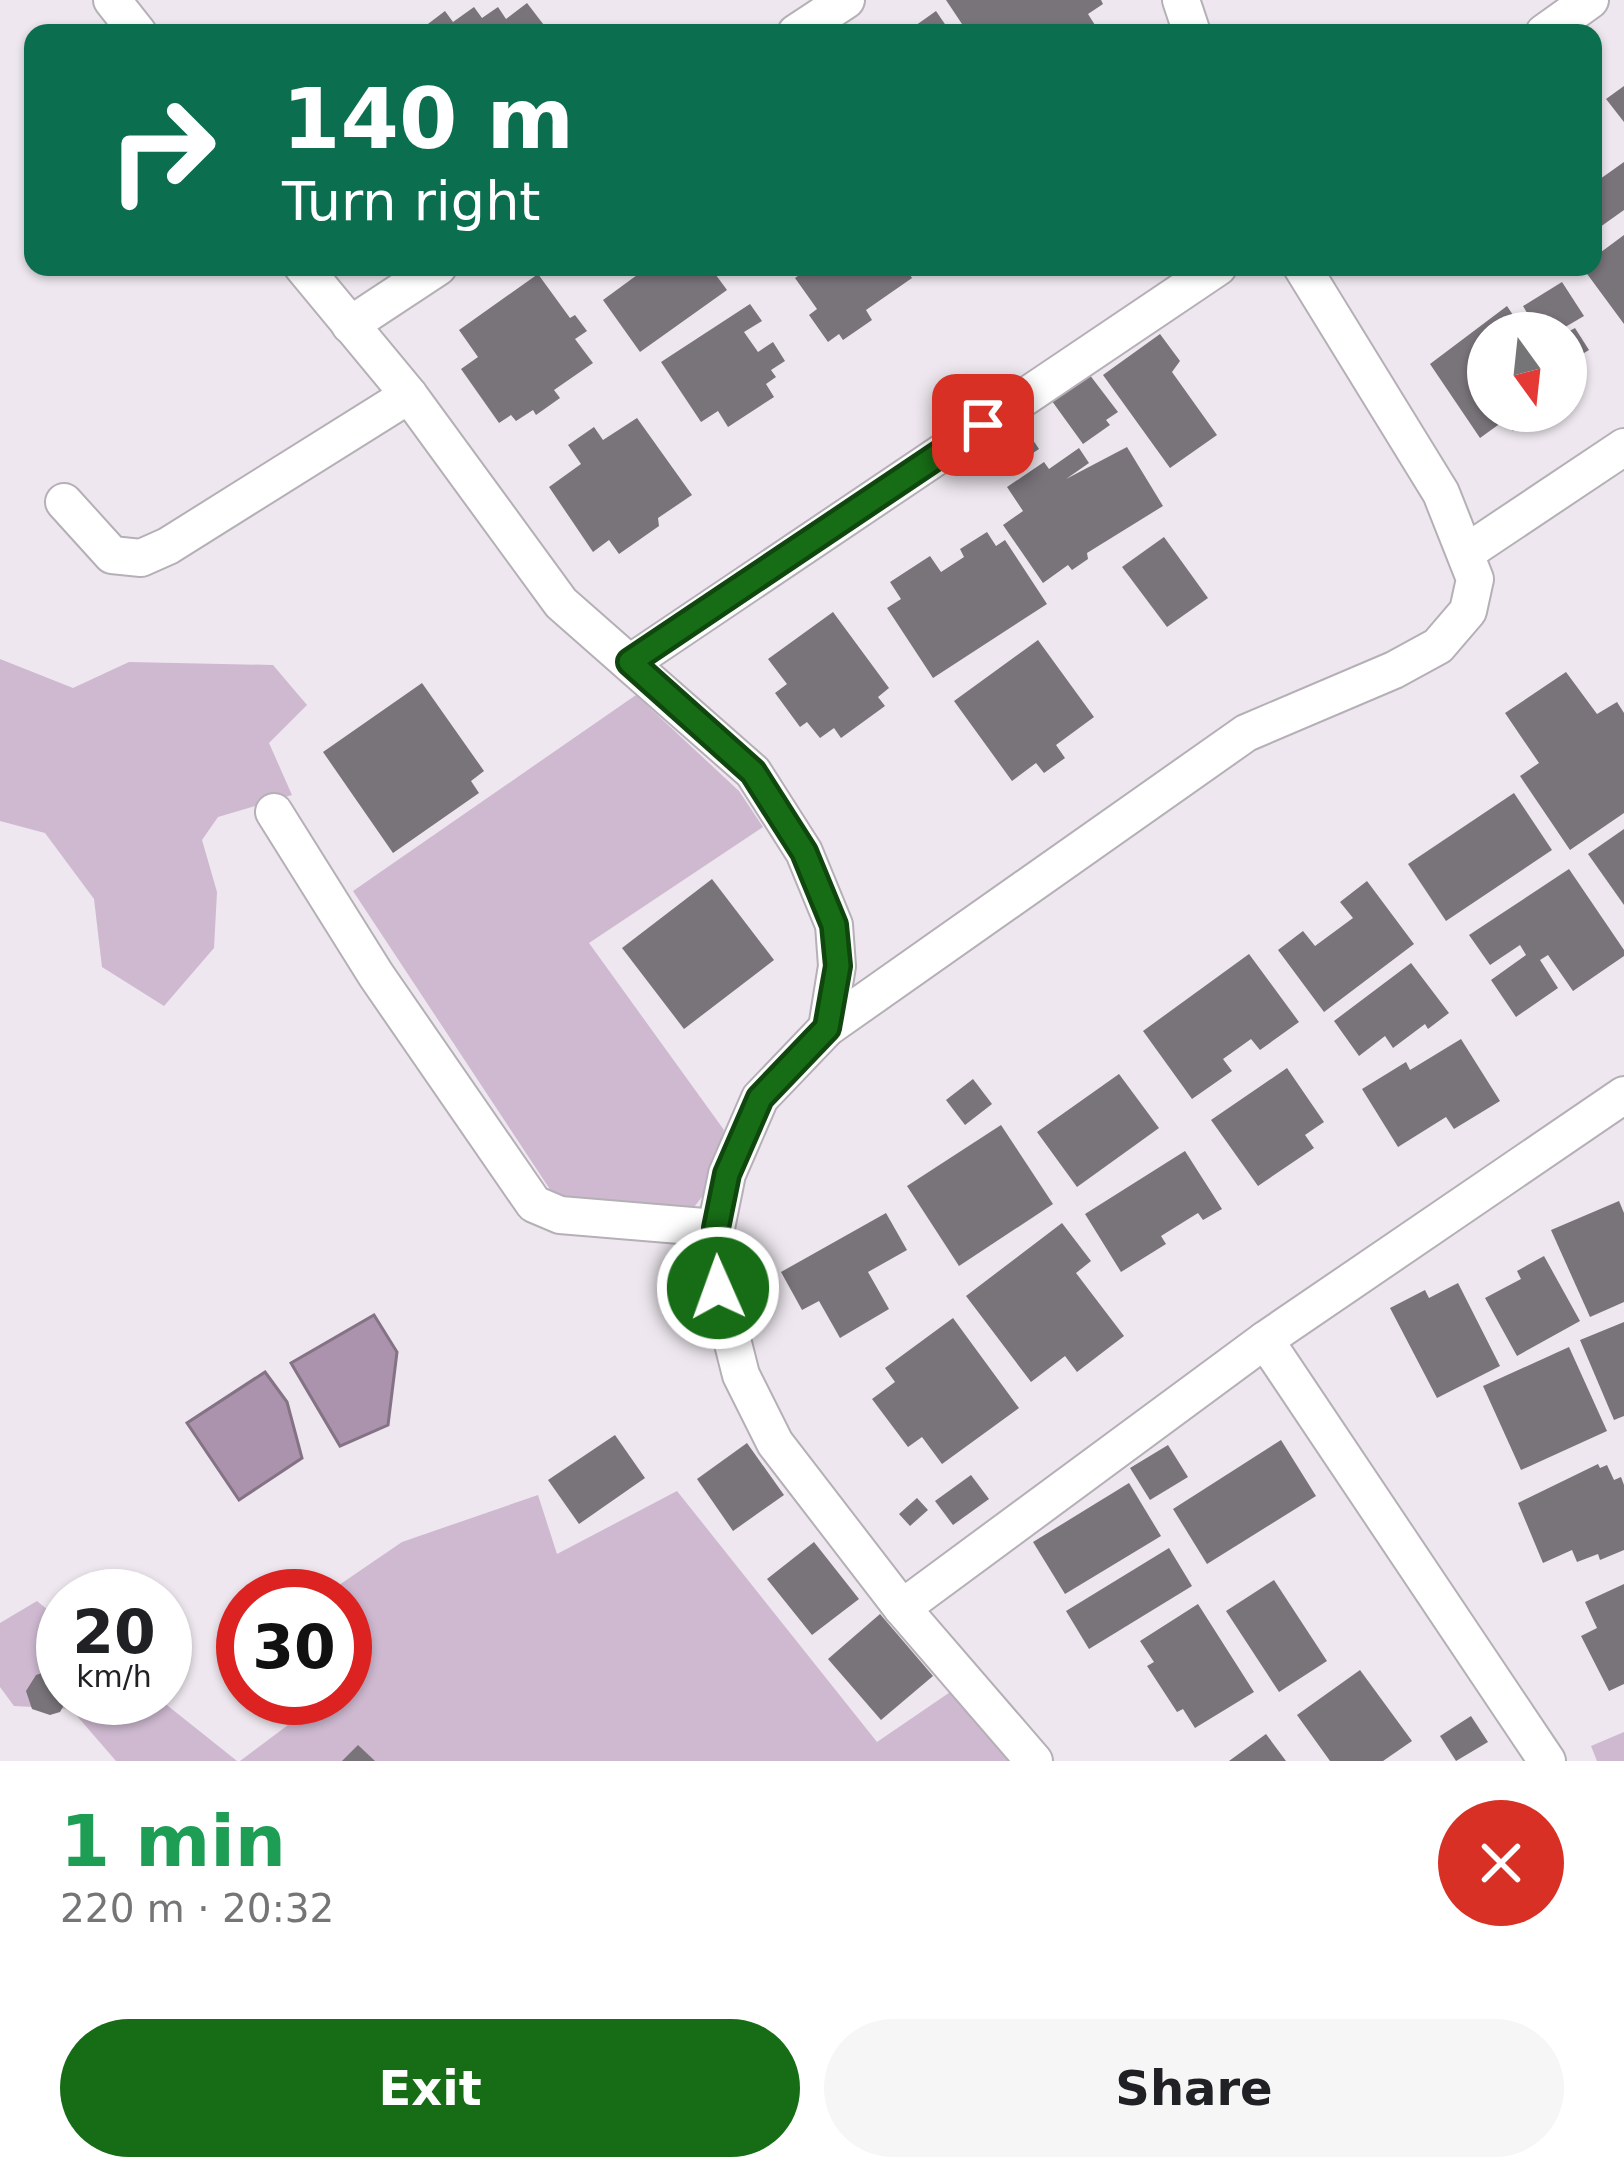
<!DOCTYPE html>
<html lang="en">
<head>
<meta charset="utf-8">
<style>
  :root { --surface:#fff; --page:#f6f6f6; --text:#202124; --muted:#757577; --accent:#176d16 }
  body { margin:0; font-family:"DejaVu Sans",sans-serif; background:var(--page); color:var(--text); height:100vh; display:flex; flex-direction:column; font-size:45px; white-space:nowrap }
  * { box-sizing:border-box; margin:0 }
  p { font-size:39px; color:var(--muted) }
  .icon { flex:none; width:66px; height:66px; fill:none; stroke:currentColor; stroke-width:2; stroke-linecap:round; stroke-linejoin:round }
  .map { position:relative; height:1761px; overflow:hidden }
  .drawer { display:flex; flex-direction:column; background:var(--surface); flex:1 }
  .drawer>* { flex:none }
  .hud { position:absolute; left:24px; top:24px; width:1578px; height:252px; border-radius:24px; box-shadow:0 3px 9px #0004; background:#0b6e4f; color:#fff; overflow:hidden }
  .needle { width:78px; rotate:165deg }
  .fabs { position:absolute; left:1467px; top:312px; display:grid; gap:24px }
  .fabs a { display:grid; place-items:center; width:120px; height:120px; border-radius:50%; background:var(--surface); box-shadow:0 3px 9px #0004; font-size:60px }
  .speed { position:absolute; left:36px; top:1569px; display:flex; gap:24px; font-size:60px; font-weight:700; text-align:center }
  .speed>* { display:grid; place-content:center; width:156px; height:156px; border-radius:50%; background:var(--surface); box-shadow:0 3px 9px #0004; line-height:1 }
  .speed small { font-size:30px; font-weight:400 }
  .speed .limit { border:18px solid #d22; background:#fff; color:#111 }
  .pin { position:absolute; display:grid; place-items:center; width:102px; height:102px; color:#fff; margin:-51px; border-radius:24px; box-shadow:0 6px 18px #0006 }
  .me { position:absolute; width:132px; margin:-66px; rotate:358deg; stroke-linejoin:round; filter:drop-shadow(0 0 9px #0008) }
  .turn { display:flex; align-items:center; gap:42px; height:252px; padding:0 60px; font-size:54px }
  .turn .icon { width:156px; height:156px; stroke-width:2.5 }
  .turn b { display:block; font-size:84px; line-height:102px }
  .round { display:grid; place-items:center; flex:none; width:126px; height:126px; border-radius:63px; background:var(--page) }
  .overview { display:flex; align-items:center; justify-content:space-between; height:204px; padding:0 60px }
  h1 { font-size:72px; font-weight:800; line-height:90px; color:#1e9e55 }
  .cta { display:flex; gap:24px; margin-top:auto; padding:24px 60px }
  .cta a { flex:1; height:138px; border-radius:72px; background:var(--accent); color:#fff; font-size:48px; font-weight:800; line-height:138px; text-align:center }
  .cta a+a { background:var(--page); color:var(--text) }
  .map>svg:first-child { display:block }
  .green { fill:#ceb9d0 }
  .water { fill:#ab93ad; stroke:#847285; stroke-width:3 }
  .building { fill:#79737a }
  .lines { fill:none; stroke-linecap:round; stroke-linejoin:round }
  .street-casing { stroke:#b5afb6; stroke-width:40 }
  .street { stroke:#fff; stroke-width:36 }
  .route-casing { stroke:#0f470e; stroke-width:30 }
  .route { stroke:#176d16; stroke-width:21 }
</style>
</head>
<body>
<div class="map">
<svg width="1624" height="1761" viewBox="0 0 1624 1761">
  <rect width="100%" height="100%" fill="#eee7ef"/>
  <g class="green">
    <path d="M0,659l73,29 56,-26 144,3 34,40 -38,38 23,52 -74,22 -16,23 15,52 -3,56 -50,58 -62,-39 -8,-68 -49,-66 -45,-12z"/>
    <path d="M636,695l103,96 24,36 -174,116 135,187 -12,54 -21,27 -136,-14 -202,-306z"/>
    <path d="M677,1491l200,251 82,-56 60,75h-779l84,-63h21v-102h-22l79,-54 136,-47 19,59z"/>
    <path d="M37,1601l26,21v76h95l79,63h-121l-45,-52 -57,-3 -14,-19v-64z"/>
    <path d="M1624,1732v29h-27l-6,-15z"/>
  </g>
  <g class="water">
    <path d="M374,1315l23,37 -9,73 -48,21 -49,-83z"/>
    <path d="M265,1372l22,30 15,56 -63,42 -52,-77z"/>
  </g>
  <g class="building">
    <path d="M946,0h155l2,4 -15,10 12,19h-106l-3,-4 -23,4z"/>
    <path d="M527,3l23,30h-134l29,-22 8,11 21,-15 8,11 16,-11 8,12z"/>
    <path d="M936,11l15,22h-46z"/>
    <path d="M1624,86v36l-18,-23z"/>
    <path d="M1624,162v48l-31,22v-48z"/>
    <path d="M1624,235v89l-42,-57h11v-9z"/>
    <path d="M648,267h62l17,23 -87,62 -37,-52z"/>
    <path d="M811,267h94l7,11 -46,32 6,10 -29,20 -4,-6 -11,8 -19,-27 8,-6 -22,-31z"/>
    <path d="M538,274l32,44 5,-3 12,16 -12,8 18,24 -39,27 6,8 -24,17 -3,-5 -17,11 -5,-6 -12,8 -38,-54 17,-12 -19,-27z"/>
    <path d="M1562,282l22,34 -29,17h-16l-16,-27z"/>
    <path d="M750,304l12,17 -18,11 14,20 15,-10 12,19 -14,9 5,7 -10,7 8,13 -46,30 -10,-16 -17,11 -40,-60z"/>
    <path d="M1507,306l18,27h-37v78h75l-17,11 -7,-9 -26,18 -8,-11 -25,18 -50,-74z"/>
    <path d="M1575,328l14,22 -23,14v-31z"/>
    <path d="M1160,334l20,27 -8,11 45,63 -47,33 -67,-93z"/>
    <path d="M1086,370l32,42 -12,8 4,5 -27,19 -34,-47z"/>
    <path d="M1015,413l24,36 -29,19 -23,-36z"/>
    <path d="M637,418l55,77 -34,23 1,8 -40,28 -10,-14 -16,12 -44,-65 32,-23 -13,-19 26,-18 9,13z"/>
    <path d="M1127,447l36,59 -76,47 1,6 -16,11 -4,-5 -25,18 -40,-58 20,-14 -16,-24 37,-25 5,7 30,-21 10,15 -23,16z"/>
    <path d="M987,532l9,14 9,-6 42,64 -114,74 -46,-70 14,-9 -11,-17 40,-26 11,16 23,-15 -4,-8z"/>
    <path d="M1164,537l44,61 -41,29 -45,-60z"/>
    <path d="M833,612l56,76 -11,9 7,9 -44,32 -7,-10 -14,10 -13,-16 -7,5 -25,-34 12,-9 -19,-25z"/>
    <path d="M1038,640l56,77 -38,28 9,13 -21,15 -8,-10 -24,18 -58,-80z"/>
    <path d="M1566,672l31,42 20,-12 7,11v100l-54,37 -50,-74 19,-13 -34,-50z"/>
    <path d="M422,683l62,88 -13,10 8,12 -86,60 -70,-101z"/>
    <path d="M1514,793l38,57 -106,71 -38,-57z"/>
    <path d="M1624,829v76l-36,-51z"/>
    <path d="M1569,869l55,81v6l-51,35 -25,-36 -8,5 18,28 -42,29 -25,-37 35,-25 -6,-10 -30,20 -21,-30z"/>
    <path d="M712,879l62,81 -90,69 -62,-81z"/>
    <path d="M1367,881l47,63 -90,68 -46,-62 25,-19 12,15 38,-28 -13,-16z"/>
    <path d="M1249,954l50,68 -39,28 -9,-11 -28,20 9,12 -40,28 -49,-68z"/>
    <path d="M1411,963l38,50 -21,16 -3,-5 -32,24 -8,-12 -26,20 -25,-35z"/>
    <path d="M1461,1039l39,62 -46,28 -8,-12 -48,30 -36,-58 44,-27 4,8z"/>
    <path d="M1287,1068l37,54 -19,13 9,13 -56,38 -47,-66z"/>
    <path d="M1119,1074l40,54 -82,59 -40,-55z"/>
    <path d="M973,1079l19,25 -27,21 -19,-25z"/>
    <path d="M1001,1125l52,79 -94,62 -52,-80z"/>
    <path d="M1185,1151l37,58 -19,11 -5,-7 -37,23 5,8 -45,28 -36,-58z"/>
    <path d="M1619,1201l5,12v89l-34,15 -39,-87z"/>
    <path d="M886,1213l21,37 -39,22 21,37 -49,29 -21,-37 -17,9 -21,-38z"/>
    <path d="M1062,1223l29,38 -15,12 48,63 -47,36 -12,-16 -34,26 -65,-86z"/>
    <path d="M1544,1256l36,65 -63,35 -32,-58 36,-19 -4,-8z"/>
    <path d="M1458,1283l42,83 -63,32 -47,-90 35,-18 4,8z"/>
    <path d="M953,1318l66,90 -77,56 -20,-27 -14,10 -36,-48 23,-17 -10,-14z"/>
    <path d="M1624,1322v94l-10,4 -34,-80z"/>
    <path d="M1569,1347l38,84 -86,39 -38,-84z"/>
    <path d="M615,1435l30,43 -66,46 -31,-44z"/>
    <path d="M1281,1440l35,56 -109,68 -34,-55z"/>
    <path d="M747,1443l37,52 -51,36 -36,-52z"/>
    <path d="M1168,1445l20,32 -38,23 -20,-32z"/>
    <path d="M1598,1464l2,4 7,-3 7,15 7,-3 3,8v65l-24,10 -2,-6 -21,8 -5,-12 -29,13 -25,-60z"/>
    <path d="M971,1475l18,24 -36,26 -18,-24z"/>
    <path d="M1129,1483l32,53 -96,58 -32,-52z"/>
    <path d="M917,1498l11,12 -18,16 -11,-12z"/>
    <path d="M814,1542l45,57 -47,36 -45,-56z"/>
    <path d="M1169,1548l23,38 -103,63 -23,-38z"/>
    <path d="M1274,1580l53,81 -48,31 -53,-81z"/>
    <path d="M1624,1584v100l-15,7 -28,-55 16,-8 -12,-26z"/>
    <path d="M1198,1604l56,88 -59,36 -12,-19 -6,3 -30,-46 7,-4 -14,-21z"/>
    <path d="M880,1614l53,62 -52,44 -53,-61z"/>
    <path d="M1360,1670l52,71 -29,20h-53l-33,-46z"/>
    <path d="M45,1672l18,6v20h5l-8,14 -10,3 -18,-6 -6,-18 10,-16z"/>
    <path d="M1471,1716l17,26 -32,19 -16,-25z"/>
    <path d="M1266,1734l20,27h-57z"/>
    <path d="M358,1745l17,16h-33z"/>
  </g>
  <g class="lines">
    <g class="street-casing">
      <g id="street">
        <path d="M112,0l26,33"/>
        <path d="M1181,0l11,33"/>
        <path d="M796,33l50,-33"/>
        <path d="M1544,33l46,-33"/>
        <path d="M303,267l106,128 152,208 192,169 51,80 30,73 3,41 -10,62"/>
        <path d="M350,325l88,-58"/>
        <path d="M64,502l48,53 29,3 27,-12 241,-151"/>
        <path d="M1467,552l157,-105"/>
        <path d="M630,663l588,-396"/>
        <path d="M274,812l102,163 158,229 26,11 156,13"/>
        <path d="M1265,1340l282,421"/>
        <path d="M902,1608l363,-268 359,-245"/>
        <path d="M1034,1761l-132,-153 -127,-165 -34,-68 -22,-87 -3,-60 11,-54 33,-76 67,-70 419,-295 148,-63 44,-24 30,-35 7,-32 -34,-86 -139,-226"/>
      </g>
    </g>
    <use href="#street" class="street"/>
  </g>
  <g class="lines">
    <g class="route-casing">
      <path id="route" d="M718,1288l-2,-60 11,-54 33,-76 67,-70 11,-62 -4,-41 -30,-73 -51,-80 -123,-110 353,-237"/>
    </g>
    <use href="#route" class="route"/>
  </g>
</svg>
<div class="fabs">
<a><svg class="needle" viewBox="-14 -14 28 28"><path d="M0-13l5 13h-10z" fill="#e53935"/><path d="M0 13l5-13h-10z" fill="#757577"/></svg></a>
</div>
<div class="speed"><div>20<small>km/h</small></div><div class="limit">30</div></div>
<div class="pin" style="left:983px;top:425px;background:#d93025"><svg class="icon" aria-label="arrive" viewBox="0 0 24 24"><path d="M6 21V4h12l-3 4 3 4H6"/></svg></div>
<svg class="me" style="left:718px;top:1288px" viewBox="-20 -20 40 40"><circle r="17" fill="#176d16" stroke="#fff" stroke-width="3"/><path d="M0-11L8 9 0 5-8 9z" fill="#fff"/></svg>
<div class="hud">
<div class="turn"><svg class="icon" aria-label="right" viewBox="0 0 24 24"><path d="M7 20v-9h11M14 6l5 5-5 5"/></svg><div><b>140 m</b>Turn right</div></div>
</div>
</div>
<section class="drawer">
<div class="overview"><div><h1>1 min</h1><p>220 m · 20:32</p></div><a class="round" style="background:#d93025;color:#fff"><svg class="icon" aria-label="close" viewBox="0 0 24 24"><path d="M6 6l12 12M18 6L6 18"/></svg></a></div>
<div class="cta"><a>Exit</a><a>Share</a></div>
</section>
</body>
</html>
